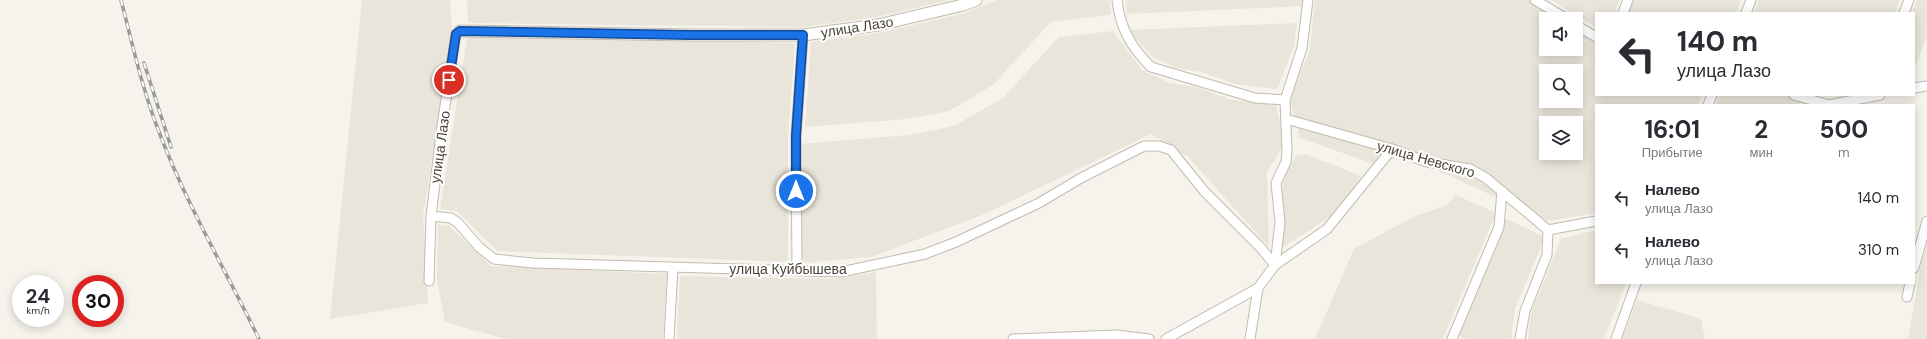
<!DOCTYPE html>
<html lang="ru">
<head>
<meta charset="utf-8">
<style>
  :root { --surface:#fff; --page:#f7f7f7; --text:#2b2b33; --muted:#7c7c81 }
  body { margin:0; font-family:"DM Sans",sans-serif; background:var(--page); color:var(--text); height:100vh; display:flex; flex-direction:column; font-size:15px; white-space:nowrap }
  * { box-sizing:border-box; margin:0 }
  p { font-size:13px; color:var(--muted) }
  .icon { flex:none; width:22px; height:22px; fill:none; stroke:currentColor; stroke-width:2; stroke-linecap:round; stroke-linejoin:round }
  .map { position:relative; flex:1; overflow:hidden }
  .drawer { position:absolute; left:1595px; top:104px; width:320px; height:180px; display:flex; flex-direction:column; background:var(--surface); border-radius:0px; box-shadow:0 2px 10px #0003 }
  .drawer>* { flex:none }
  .banner { position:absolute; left:1595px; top:12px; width:320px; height:84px; border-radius:0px; box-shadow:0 2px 10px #0003; background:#fff; color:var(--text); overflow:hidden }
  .buttons { position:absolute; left:1539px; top:12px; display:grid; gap:8px }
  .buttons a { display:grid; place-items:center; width:44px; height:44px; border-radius:0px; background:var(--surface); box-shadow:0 2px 10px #0003; font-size:20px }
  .speed { position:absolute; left:12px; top:275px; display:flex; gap:8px; font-size:20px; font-weight:700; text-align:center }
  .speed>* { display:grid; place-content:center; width:52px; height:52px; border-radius:50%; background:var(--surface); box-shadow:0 2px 10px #0003; line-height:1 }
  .speed small { font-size:10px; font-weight:400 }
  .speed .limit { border:6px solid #d22; background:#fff; color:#111 }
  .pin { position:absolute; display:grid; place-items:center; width:34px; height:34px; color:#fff; margin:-17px; border:2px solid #fff; border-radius:50%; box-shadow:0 1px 4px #0007 }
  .me { position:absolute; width:44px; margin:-22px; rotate:0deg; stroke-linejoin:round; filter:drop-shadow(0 0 3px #0008) }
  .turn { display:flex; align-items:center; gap:14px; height:84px; padding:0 16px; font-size:18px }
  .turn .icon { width:52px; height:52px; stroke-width:2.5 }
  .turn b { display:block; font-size:28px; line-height:34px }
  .eta { display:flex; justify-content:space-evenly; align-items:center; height:68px; text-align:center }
  .eta b { font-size:24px; font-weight:700; line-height:28px }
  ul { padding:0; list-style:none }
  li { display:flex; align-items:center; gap:12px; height:52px; padding:0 16px }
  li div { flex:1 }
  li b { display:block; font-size:15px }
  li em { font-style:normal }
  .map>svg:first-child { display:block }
  .residential { fill:#eae5da; fill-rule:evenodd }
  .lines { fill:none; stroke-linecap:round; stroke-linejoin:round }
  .minor-casing { stroke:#c2bbae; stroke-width:11 }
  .tertiary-casing { stroke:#c2bbae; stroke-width:13 }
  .minor { stroke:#fff; stroke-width:9 }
  .tertiary { stroke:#fff; stroke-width:11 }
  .rail-casing { stroke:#9a9a9a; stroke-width:3.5 }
  .rail { stroke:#fff; stroke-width:2; stroke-dasharray:6; stroke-linecap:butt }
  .route-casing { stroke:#114b97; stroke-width:10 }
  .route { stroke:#1a73e8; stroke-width:7 }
  .labels { text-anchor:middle; stroke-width:4; stroke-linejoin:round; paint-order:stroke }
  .street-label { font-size:14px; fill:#4b4439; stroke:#fff }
</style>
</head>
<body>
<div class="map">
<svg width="1927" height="339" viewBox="0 0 1927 339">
  <rect width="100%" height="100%" fill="#f6f3ec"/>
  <g class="residential">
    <path d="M362,0h88l2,30 -29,186 5,87 -98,16z"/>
    <path d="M467,0h483l-74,17 -73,10 -335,-4z"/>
    <path d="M997,0h113l1,15 -60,7 -58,63 -44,26 -42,8 -102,8 6,-85 68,-9 86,-20z"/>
    <path d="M1126,0h180l-1,6 -178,8z"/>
    <path d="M1315,0h225l35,19h-29v30h30v-29l20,11v64h106l-4,10h-102v108l-48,8 -142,-65 -32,8 -74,-26 -10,-39 20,-50zM1546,71h30v30h-30zM1546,123h30v30h-30z"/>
    <path d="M1551,0h69l-6,13h-18v14z"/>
    <path d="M1629,0h112l-5,13h-113z"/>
    <path d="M1759,0h141l-5,13h-141z"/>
    <path d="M1917,0h10v37l-12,29 -1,-53h-2z"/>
    <path d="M1297,23l-3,23 -17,43 -42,-5 -34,-12 -25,-4 -24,-11 -23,-27z"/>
    <path d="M1113,31l29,39 28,13 26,4 36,13 44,5 9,38 -18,29 2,75 -81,-90 -37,-23 -166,80 -114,43 -72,6v-119l110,-9 45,-9 49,-28 56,-61z"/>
    <path d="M468,32l327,11 -7,92v127l-291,-11 -40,-40 -17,-2z"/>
    <path d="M1720,95h95l-19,10h-80z"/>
    <path d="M1298,154l10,1 53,21 -22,35 -57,37 1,-72z"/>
    <path d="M1456,195l40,18 -53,126h-128l39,-90 61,-33 30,-10z"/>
    <path d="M1506,219l39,18 -30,72 -4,30h-44l-8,-3z"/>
    <path d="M438,225l11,1 42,40 176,8 -4,65h-158l-60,-17 -8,-42z"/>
    <path d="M1596,230v53h30l-22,56h-76l3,-26 30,-74z"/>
    <path d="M1927,244v95h-19l14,-79z"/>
    <path d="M876,272l1,67h-200l3,-63 155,3z"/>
    <path d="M1637,300l64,19 4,20h-83z"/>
  </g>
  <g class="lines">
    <g class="minor-casing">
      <g id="minor">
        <path d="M1117,0c3,28 14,47 34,67l104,31 30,2"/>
        <path d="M1535,0l32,19"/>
        <path d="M1623,13l5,-13"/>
        <path d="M1746,13l5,-13"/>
        <path d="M1904,13l5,-13"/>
        <path d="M1576,25l20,12"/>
        <path d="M1914,88l13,-2"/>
        <path d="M1794,95l35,10"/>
        <path d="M1708,105l4,-10"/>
        <path d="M1829,105l51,-10"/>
        <path d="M1286,119l106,30 35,13 43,7 16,9 62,52 48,-9"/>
        <path d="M431,216l20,2 7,5 21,24 15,12 39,4 308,9 84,-18 31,-12 83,-39 42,-25 63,-32h15l12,4 33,41 56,56 15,18"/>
        <path d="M1275,265l5,-43 -4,-39 10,-21 1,-12 -2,-50 17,-52 6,-48"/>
        <path d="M1914,268l13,-47"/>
        <path d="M797,270l-1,-134 7,-101"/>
        <path d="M429,281l2,-65 11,-90 14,-92 4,-3"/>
        <path d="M1907,297l3,-14"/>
        <path d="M669,339l4,-71"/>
        <path d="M1013,339l103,-4 33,4"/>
        <path d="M1166,339l92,-51"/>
        <path d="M1250,339l8,-51 17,-23 52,-36 65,-80"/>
        <path d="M1452,339l47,-112 3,-36"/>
        <path d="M1520,339l5,-28 22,-56 1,-25"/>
        <path d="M1616,339l20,-56"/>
      </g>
    </g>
    <g class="tertiary-casing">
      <path id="tertiary" d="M460,31l229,4h114l75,-10 85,-20 13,-5"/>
    </g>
    <use href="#minor" class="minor"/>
    <use href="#tertiary" class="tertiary"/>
    <g class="rail-casing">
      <g id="rail">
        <path d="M121,0c12,46 22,93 40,137 27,70 65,134 98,202"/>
        <path d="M144,63l27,84"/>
      </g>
    </g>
    <use href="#rail" class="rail"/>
  </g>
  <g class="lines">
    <g class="route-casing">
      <path id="route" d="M449,80l7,-46 4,-3 229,4h114l-7,101v55"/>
    </g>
    <use href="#route" class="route"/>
  </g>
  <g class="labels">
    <g class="street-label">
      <text transform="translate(857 27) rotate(-9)" y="5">улица Лазо</text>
      <text transform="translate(440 147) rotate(-82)" y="5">улица Лазо</text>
      <text transform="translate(1426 159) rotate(16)" y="5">улица Невского</text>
      <text x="788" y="274">улица Куйбышева</text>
    </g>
  </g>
</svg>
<div class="buttons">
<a><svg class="icon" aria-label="sound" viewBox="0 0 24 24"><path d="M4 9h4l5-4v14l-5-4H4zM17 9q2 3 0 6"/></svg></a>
<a><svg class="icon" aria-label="search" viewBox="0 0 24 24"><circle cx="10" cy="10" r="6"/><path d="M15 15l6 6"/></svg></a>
<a><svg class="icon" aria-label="layers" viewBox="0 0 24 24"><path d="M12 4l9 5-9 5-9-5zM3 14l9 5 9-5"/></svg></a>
</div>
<div class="speed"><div>24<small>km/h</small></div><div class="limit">30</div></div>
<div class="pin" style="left:449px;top:80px;background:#d93025"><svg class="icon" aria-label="arrive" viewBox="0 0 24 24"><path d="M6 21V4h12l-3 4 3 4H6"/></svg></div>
<svg class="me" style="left:796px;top:191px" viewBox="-20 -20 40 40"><circle r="17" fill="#1a73e8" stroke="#fff" stroke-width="3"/><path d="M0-11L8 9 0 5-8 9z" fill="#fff"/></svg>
<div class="banner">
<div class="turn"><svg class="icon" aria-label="left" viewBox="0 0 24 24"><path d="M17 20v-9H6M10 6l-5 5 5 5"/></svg><div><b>140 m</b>улица Лазо</div></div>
</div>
<section class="drawer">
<div class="eta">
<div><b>16:01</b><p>Прибытие</p></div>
<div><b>2</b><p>мин</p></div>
<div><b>500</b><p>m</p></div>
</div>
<ul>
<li><svg class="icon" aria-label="left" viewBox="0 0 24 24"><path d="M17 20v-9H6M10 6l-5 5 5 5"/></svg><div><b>Налево</b><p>улица Лазо</p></div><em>140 m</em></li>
<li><svg class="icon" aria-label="left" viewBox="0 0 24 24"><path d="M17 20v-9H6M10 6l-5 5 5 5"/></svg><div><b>Налево</b><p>улица Лазо</p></div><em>310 m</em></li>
</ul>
</section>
</div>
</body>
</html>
